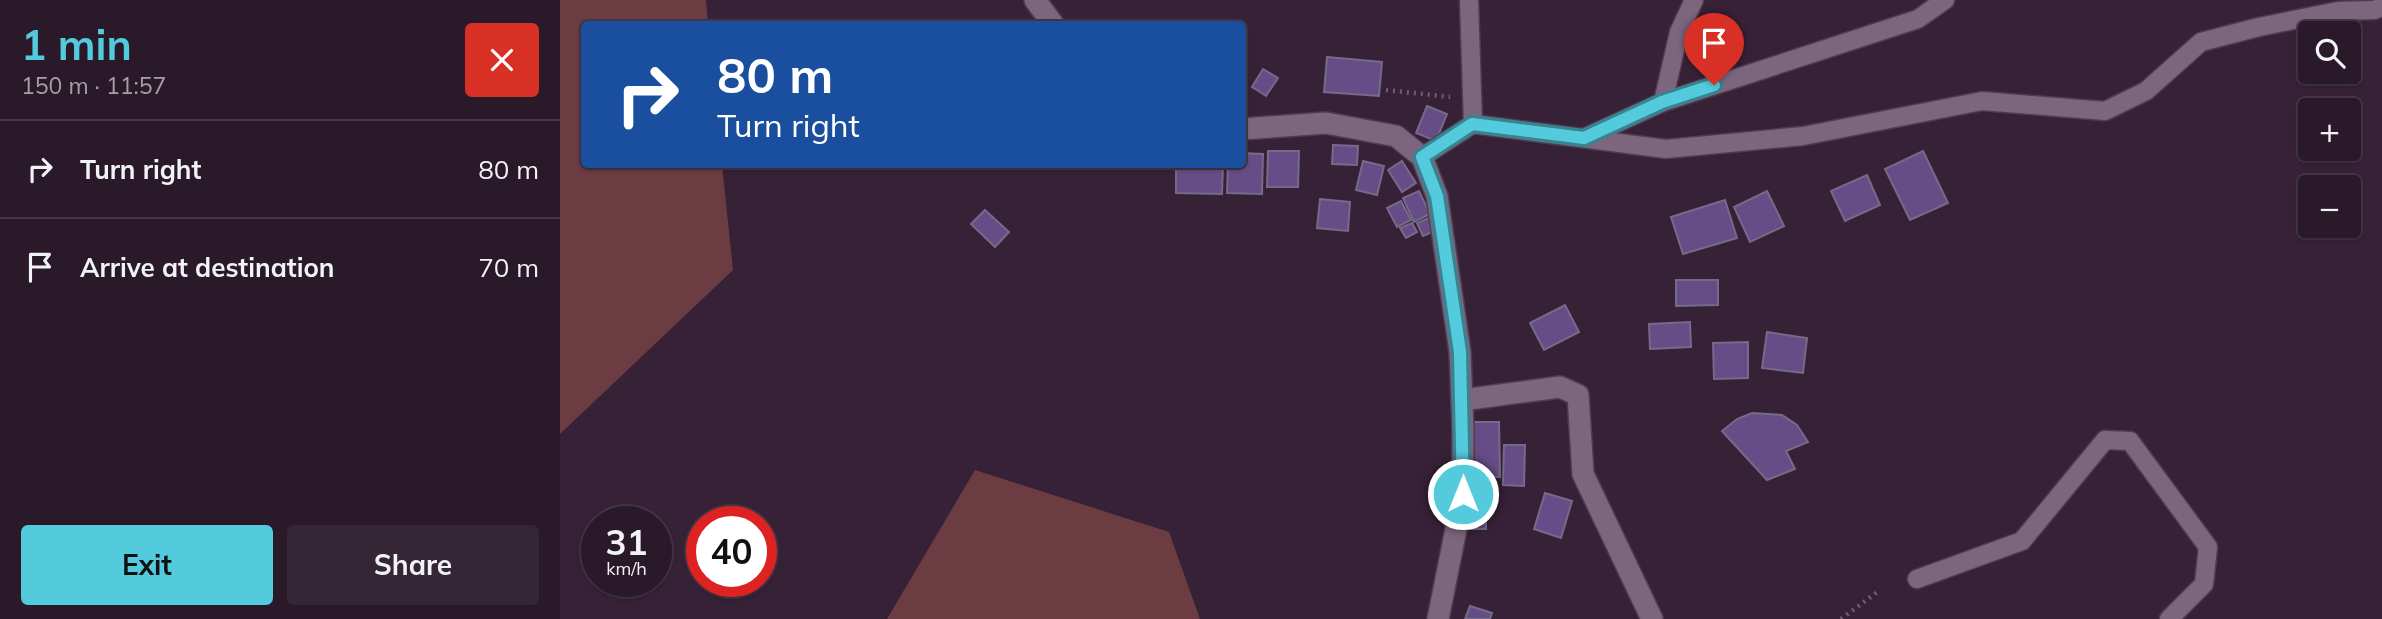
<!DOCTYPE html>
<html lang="en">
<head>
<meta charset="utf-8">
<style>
  :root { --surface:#291929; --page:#352635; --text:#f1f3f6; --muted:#a5a0a8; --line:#453846; --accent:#54cadd }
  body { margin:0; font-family:Mulish,sans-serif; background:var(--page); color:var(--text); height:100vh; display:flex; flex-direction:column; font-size:26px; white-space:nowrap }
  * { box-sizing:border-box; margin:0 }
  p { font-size:23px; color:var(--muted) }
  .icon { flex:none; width:38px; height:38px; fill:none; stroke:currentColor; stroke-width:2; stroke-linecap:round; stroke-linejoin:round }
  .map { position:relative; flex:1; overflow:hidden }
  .panel { display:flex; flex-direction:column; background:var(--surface); width:560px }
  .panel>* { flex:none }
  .top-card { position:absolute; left:21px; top:21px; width:665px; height:147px; border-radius:7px; box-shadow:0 2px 5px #0004,0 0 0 2px var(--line); background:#1a4fa0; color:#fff; overflow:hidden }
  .fabs { position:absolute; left:1738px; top:21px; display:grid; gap:14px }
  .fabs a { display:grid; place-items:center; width:63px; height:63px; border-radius:7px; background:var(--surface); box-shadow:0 2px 5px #0004,0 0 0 2px var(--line); font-size:35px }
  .speed { position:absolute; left:21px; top:506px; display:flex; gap:14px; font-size:35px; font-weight:700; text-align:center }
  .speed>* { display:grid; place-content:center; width:91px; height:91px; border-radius:50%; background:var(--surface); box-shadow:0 2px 5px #0004,0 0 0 2px var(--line); line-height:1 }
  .speed small { font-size:18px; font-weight:400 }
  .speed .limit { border:10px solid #d22; background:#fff; color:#111 }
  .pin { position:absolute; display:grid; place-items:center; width:60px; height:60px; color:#fff; margin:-72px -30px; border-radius:50% 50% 50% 0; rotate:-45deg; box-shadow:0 0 7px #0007 }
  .pin .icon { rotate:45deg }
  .me { position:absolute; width:77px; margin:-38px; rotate:0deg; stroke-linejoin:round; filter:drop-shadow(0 0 5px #0008) }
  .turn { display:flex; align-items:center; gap:24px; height:147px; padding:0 21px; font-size:32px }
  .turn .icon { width:91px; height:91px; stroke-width:2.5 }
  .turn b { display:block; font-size:49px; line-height:60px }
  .round { display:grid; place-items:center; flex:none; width:74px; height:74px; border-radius:7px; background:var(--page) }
  .headline { display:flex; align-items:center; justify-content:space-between; height:119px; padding:0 21px }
  h1 { font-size:42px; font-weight:700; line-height:52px; color:var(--accent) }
  .button { display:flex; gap:14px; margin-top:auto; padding:14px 21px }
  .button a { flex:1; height:80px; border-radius:7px; background:var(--accent); color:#111; font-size:28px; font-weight:700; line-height:80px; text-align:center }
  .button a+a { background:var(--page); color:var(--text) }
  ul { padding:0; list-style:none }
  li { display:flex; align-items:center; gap:21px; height:98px; padding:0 21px; border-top:2px solid var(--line) }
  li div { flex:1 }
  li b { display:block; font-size:26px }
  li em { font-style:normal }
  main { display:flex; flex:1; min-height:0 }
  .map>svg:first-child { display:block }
  .green { fill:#6b3c41 }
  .building { fill:#664d87; stroke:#766a89; stroke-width:2 }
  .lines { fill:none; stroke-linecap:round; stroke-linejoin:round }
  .service-casing { stroke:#4f3d4f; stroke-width:21 }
  .minor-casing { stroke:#4f3d4f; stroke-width:24 }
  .tertiary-casing { stroke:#4f3d4f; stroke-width:24 }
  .path { stroke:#715d71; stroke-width:4.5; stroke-dasharray:2 5; stroke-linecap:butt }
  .service { stroke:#7e657e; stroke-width:18 }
  .minor { stroke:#7e657e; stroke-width:21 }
  .tertiary { stroke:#7e657e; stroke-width:21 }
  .route-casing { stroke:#378390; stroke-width:18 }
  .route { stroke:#54cadd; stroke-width:12 }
</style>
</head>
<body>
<main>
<section class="panel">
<div class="headline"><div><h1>1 min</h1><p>150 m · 11:57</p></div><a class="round" style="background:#d93025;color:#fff"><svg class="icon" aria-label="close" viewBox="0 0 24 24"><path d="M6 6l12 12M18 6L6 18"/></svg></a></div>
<ul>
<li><svg class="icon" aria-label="right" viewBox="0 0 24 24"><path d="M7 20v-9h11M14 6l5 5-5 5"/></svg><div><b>Turn right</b></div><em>80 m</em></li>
<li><svg class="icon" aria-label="arrive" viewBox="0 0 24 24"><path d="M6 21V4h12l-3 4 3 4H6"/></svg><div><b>Arrive at destination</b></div><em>70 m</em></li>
</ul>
<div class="button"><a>Exit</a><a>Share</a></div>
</section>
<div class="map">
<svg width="1822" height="619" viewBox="0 0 1822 619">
  <rect width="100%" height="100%" fill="#372137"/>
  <g class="green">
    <path d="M0,0h146l2,24h-124v140l138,1 11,105 -173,164z"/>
    <path d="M415,470l194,62 31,87h-313z"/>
  </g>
  <g class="building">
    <path d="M767,57l55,5 -3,34 -55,-4z"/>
    <path d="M703,69l15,9 -12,18 -14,-9z"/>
    <path d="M867,106l20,8 -11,27 -20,-8z"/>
    <path d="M773,145l25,1 -1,19 -25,-1z"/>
    <path d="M708,151h31l-1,36h-31z"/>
    <path d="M1363,151l25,52 -38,17 -25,-51z"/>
    <path d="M682,153l21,1 -1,40 -35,-1 1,-29h14z"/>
    <path d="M803,161l21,5 -7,29 -21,-5z"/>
    <path d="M842,161l14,22 -14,9 -14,-22z"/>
    <path d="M616,164h47l-1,30 -46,-1z"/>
    <path d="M1307,175l13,30 -35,16 -14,-30z"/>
    <path d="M859,191l11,23 -16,8 -11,-24z"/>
    <path d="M1207,191l17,35 -34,16 -16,-35z"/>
    <path d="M760,199l30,3 -2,29 -31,-3z"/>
    <path d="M1165,200l12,38 -54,16 -12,-37z"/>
    <path d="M841,201l10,19 -14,7 -10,-19z"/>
    <path d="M425,210l24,22 -14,15 -24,-23z"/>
    <path d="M871,217l6,13 -14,6 -6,-13z"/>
    <path d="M852,223l5,9 -11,6 -6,-10z"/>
    <path d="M1116,280h42v25l-42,1z"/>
    <path d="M1005,305l14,27 -35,18 -14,-27z"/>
    <path d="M1130,322l1,25 -41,2 -1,-25z"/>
    <path d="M1207,332l40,6 -4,35 -41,-5z"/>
    <path d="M1188,342v36l-34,1 -1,-36z"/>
    <path d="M1192,413l30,2 15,10 11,17 -22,9 9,18 -28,11 -45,-49 15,-12z"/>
    <path d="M914,422h25l1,55h-26z"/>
    <path d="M944,445h21l-1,41 -21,-1z"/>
    <path d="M985,493l27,8 -11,37 -27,-9z"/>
    <path d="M907,496h19v33h-20z"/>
    <path d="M910,606l22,7 -2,6h-25z"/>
  </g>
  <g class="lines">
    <g class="service-casing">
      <g id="service">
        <path d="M1103,102l16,-70 15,-32"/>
        <path d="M913,124l193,25 137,-13 179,-35 123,10 41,-20 55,-49 58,-15 79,-16 36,-1 8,-3"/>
        <path d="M1024,138l79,-36 255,-83 27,-19"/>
        <path d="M862,157l51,-33 -4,-124"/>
        <path d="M1357,579l105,-38 83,-101 25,1 78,106 -4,37 -35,35"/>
      </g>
    </g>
    <g class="minor-casing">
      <path id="minor" d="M902,400l98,-13 18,8 5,79 69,145"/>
    </g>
    <g class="tertiary-casing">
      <g id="tertiary">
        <path d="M475,0l18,24"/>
        <path d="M682,129l84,-6 70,13 26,21 15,39 23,156 3,77v65l-25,125"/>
      </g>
    </g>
    <g class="path">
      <path d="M826,90l64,7"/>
      <path d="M1281,619l39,-29"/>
    </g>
    <use href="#service" class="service"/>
    <use href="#minor" class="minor"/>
    <use href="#tertiary" class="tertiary"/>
  </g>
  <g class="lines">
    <g class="route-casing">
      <path id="route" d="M903,494l-3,-142 -23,-156 -15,-39 50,-33 112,14 78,-36 52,-17"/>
    </g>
    <use href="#route" class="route"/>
  </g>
</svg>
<div class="fabs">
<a><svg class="icon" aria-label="search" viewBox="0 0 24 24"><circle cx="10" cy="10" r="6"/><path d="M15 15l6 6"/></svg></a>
<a>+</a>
<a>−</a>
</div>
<div class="speed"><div>31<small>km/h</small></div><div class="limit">40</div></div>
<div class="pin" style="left:1154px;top:85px;background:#d93025"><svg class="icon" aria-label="arrive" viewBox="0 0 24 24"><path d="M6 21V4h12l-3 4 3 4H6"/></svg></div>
<svg class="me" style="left:903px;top:494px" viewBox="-20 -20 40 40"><circle r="17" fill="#54cadd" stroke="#fff" stroke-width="3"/><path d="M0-11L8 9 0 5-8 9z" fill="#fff"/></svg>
<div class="top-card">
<div class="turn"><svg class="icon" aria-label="right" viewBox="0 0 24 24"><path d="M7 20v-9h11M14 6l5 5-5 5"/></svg><div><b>80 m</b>Turn right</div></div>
</div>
</div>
</main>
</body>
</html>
